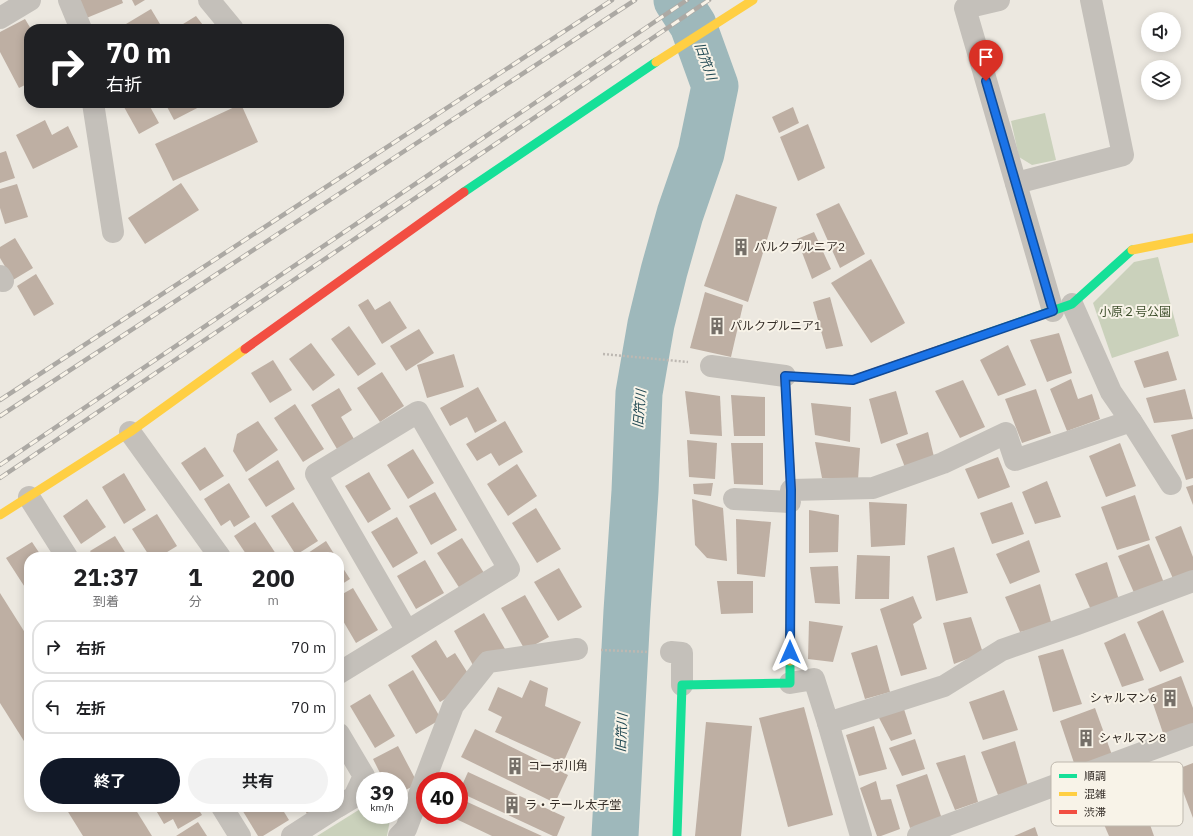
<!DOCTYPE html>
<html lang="ja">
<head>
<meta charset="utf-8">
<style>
  :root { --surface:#fff; --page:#f2f2f2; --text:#202124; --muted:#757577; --line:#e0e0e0; --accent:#111827 }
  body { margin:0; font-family:"IBM Plex Sans","Noto Sans JP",sans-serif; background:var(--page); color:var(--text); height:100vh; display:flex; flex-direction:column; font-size:15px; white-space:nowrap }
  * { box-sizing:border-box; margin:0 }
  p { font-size:13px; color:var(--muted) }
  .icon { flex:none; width:22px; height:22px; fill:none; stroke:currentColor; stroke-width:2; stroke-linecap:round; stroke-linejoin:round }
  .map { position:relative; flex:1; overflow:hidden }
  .drawer { position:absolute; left:24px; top:552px; width:320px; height:260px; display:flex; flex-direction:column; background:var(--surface); border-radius:16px; box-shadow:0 2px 10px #0003 }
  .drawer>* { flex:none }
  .guide { position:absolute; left:24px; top:24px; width:320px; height:84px; border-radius:16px; box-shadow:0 2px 10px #0003; background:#202124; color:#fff; overflow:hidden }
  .controls { position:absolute; left:1141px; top:12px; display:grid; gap:8px }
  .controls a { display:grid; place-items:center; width:40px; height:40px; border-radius:50%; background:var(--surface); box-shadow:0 2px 10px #0003; font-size:20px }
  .speed { position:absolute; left:356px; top:772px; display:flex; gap:8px; font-size:20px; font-weight:700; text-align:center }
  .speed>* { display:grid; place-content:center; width:52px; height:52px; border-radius:50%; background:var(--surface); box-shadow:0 2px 10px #0003; line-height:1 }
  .speed small { font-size:10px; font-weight:400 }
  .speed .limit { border:6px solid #d22; background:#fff; color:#111 }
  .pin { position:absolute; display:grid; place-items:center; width:34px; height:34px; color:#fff; margin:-41px -17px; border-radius:50% 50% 50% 0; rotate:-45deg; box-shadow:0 0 4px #0007 }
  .pin .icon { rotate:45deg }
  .me { position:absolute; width:44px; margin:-22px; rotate:0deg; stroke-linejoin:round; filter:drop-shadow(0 0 3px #0008) }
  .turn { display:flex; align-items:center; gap:14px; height:84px; padding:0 16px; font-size:18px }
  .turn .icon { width:52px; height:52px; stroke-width:2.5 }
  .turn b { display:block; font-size:28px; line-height:34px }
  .eta { display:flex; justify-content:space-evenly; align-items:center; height:68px; text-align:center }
  .eta b { font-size:24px; font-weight:700; line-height:28px }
  .button { display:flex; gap:8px; margin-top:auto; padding:8px 16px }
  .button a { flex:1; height:46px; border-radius:24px; background:var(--accent); color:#fff; font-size:16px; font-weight:700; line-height:46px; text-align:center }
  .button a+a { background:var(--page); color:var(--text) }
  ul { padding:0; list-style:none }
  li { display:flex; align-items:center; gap:12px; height:54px; margin:0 8px 6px; padding:0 8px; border:2px solid var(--line); border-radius:16px }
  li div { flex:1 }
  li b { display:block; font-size:15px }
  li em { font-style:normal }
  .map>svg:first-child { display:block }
  .green { fill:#cad1bb }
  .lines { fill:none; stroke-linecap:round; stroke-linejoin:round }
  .river { stroke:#9eb8bb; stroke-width:47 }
  .building { fill:#beafa3 }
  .path { stroke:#bdb8b2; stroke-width:2.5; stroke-dasharray:2 2; stroke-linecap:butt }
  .street { stroke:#c4c0ba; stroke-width:22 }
  .fast { stroke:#16e098; stroke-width:9 }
  .slow { stroke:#ffcf43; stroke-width:9 }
  .jam { stroke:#f24e42; stroke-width:9 }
  .rail-casing { stroke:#aca9a4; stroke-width:4.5 }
  .rail { stroke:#f8f3e8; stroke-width:3; stroke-dasharray:9; stroke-linecap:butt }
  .route-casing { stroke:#114b97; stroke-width:10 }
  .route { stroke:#1a73e8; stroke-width:7 }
  .labels { text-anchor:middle; stroke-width:4; stroke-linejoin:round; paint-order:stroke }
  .poi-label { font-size:12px; fill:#352e28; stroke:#f8f3e8; text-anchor:start }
  .park-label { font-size:12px; fill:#40512e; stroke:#f8f3e8 }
  .water-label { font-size:13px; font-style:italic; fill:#214953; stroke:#f8f3e8 }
  .key { fill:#f8f3e8; stroke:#beb8ae; stroke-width:1 }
  .key-label { font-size:11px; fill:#352e28 }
</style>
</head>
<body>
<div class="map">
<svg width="1193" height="836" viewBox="0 0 1193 836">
  <rect width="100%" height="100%" fill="#ece8e0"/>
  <g class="green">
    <path d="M1045,113l11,47 -24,5 -13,-8 -8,-36z"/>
    <path d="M1158,257l21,79 -67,22 -19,-55 41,-41z"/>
    <path d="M365,806v9h21l4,5 -3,16h-70z"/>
  </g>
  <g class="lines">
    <path class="river" d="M615,836l12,-225 8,-120 4,-98 12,-69 13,-53 16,-57 21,-61 14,-67 -22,-61 -16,-25"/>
  </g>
  <g class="building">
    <path d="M77,0h45l1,3 -39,16z"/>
    <path d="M132,0h13l-10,6z"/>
    <path d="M151,9l12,20h-34l-3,-5z"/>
    <path d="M196,16l10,13h-31z"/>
    <path d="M25,19l6,10h-2v54l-10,5 -19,-36v-20z"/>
    <path d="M132,103h16l11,20 -20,11 -15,-27z"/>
    <path d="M165,103h42l-33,17z"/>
    <path d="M241,104l17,38 -85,39 -18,-37z"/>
    <path d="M793,107l6,16 -20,10 -7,-16z"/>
    <path d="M45,120l7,15 16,-9 10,21 -45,22 -17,-34z"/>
    <path d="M808,124l17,44 -27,13 -18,-44z"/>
    <path d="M6,151l9,27 -15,5v-30z"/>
    <path d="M181,183l18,27 -54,34 -17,-26z"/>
    <path d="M17,184l11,33 -23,7 -5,-16v-19z"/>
    <path d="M736,194l41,13 -29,95 -44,-16z"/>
    <path d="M839,203l26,51 -25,14 -24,-54z"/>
    <path d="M814,232l17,37 -19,10 -15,-40z"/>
    <path d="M15,238l18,30 -20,12 -13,-22v-11z"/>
    <path d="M871,259l34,64 -34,20 -40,-60z"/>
    <path d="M36,274l18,30 -20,12 -17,-30z"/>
    <path d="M705,292l38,13 -12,52 -41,-9z"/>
    <path d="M830,297l13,49 -17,3 -13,-47z"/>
    <path d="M368,299l7,11 15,-9 17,27 -25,16 -24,-39z"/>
    <path d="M349,326l27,38 -18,12 -27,-37z"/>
    <path d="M419,329l15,24 -28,18 -16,-25z"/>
    <path d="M1059,333l13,40 -25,9 -17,-42z"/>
    <path d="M311,343l24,32 -22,16 -24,-32z"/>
    <path d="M1008,345l18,40 -28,11 -18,-36z"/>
    <path d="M1168,351l9,29 -33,8 -10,-27z"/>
    <path d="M454,354l10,33 -37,11 -10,-33z"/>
    <path d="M273,360l19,30 -22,13 -19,-30z"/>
    <path d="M382,372l22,34 -24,16 -23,-34z"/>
    <path d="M1071,379l7,20 14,-5 8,25 -33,12 -17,-42z"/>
    <path d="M963,380l22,47 -25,11 -25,-47z"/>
    <path d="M478,387l19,34 -22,12 -8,-16 -17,9 -10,-18z"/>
    <path d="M339,388l13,22 -11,7 13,22 -17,10 -26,-44z"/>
    <path d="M1036,389l15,44 -29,10 -17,-44z"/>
    <path d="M1185,389l8,30 -39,4 -8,-25z"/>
    <path d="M685,391l35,5 2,40 -32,-2z"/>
    <path d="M896,391l12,43 -27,10 -12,-45z"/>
    <path d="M731,395l34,2v39h-31z"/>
    <path d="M811,403l40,4 -1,35 -35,-7z"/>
    <path d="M295,404l29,45 -21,13 -29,-44z"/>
    <path d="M258,421l20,29 -32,22 -13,-21 4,-17z"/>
    <path d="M505,421l18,31 -24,14 -8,-13 -14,8 -11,-17z"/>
    <path d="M1193,429v49l-7,2 -15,-45z"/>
    <path d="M928,432l7,29 -29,9 -10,-26z"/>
    <path d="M687,440l30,3 -2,36 -26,-2z"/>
    <path d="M815,442l45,6 -2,32 -36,-2z"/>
    <path d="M731,443h32v42l-29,-1z"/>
    <path d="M1120,443l16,43 -30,11 -17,-41z"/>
    <path d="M205,447l19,29 -24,15 -19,-28z"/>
    <path d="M413,449l21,34 -26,16 -21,-34z"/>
    <path d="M998,457l12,30 -32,12 -13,-30z"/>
    <path d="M278,460l17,29 -29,18 -18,-28z"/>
    <path d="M517,464l20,32 -29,20 -21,-32z"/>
    <path d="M369,472l22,37 -23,14 -23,-37z"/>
    <path d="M124,473l22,37 -22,14 -22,-37z"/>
    <path d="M1047,481l14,36 -26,7 -13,-32z"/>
    <path d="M229,483l21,34 -16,10 -4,-7 -9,6 -17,-27z"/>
    <path d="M713,483l-2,13 -17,-2 -1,-10z"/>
    <path d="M1193,485v20l-7,-18z"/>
    <path d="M435,492l22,38 -26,15 -22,-39z"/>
    <path d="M1135,495l15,45 -33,10 -16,-43z"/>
    <path d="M87,499l19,28 -25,17 -18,-28z"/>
    <path d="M692,499l31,9 4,53 -20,-3 -12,-13z"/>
    <path d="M293,502l25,39 -22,14 -25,-39z"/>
    <path d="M869,502l38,2 -2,41 -34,2z"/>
    <path d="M1012,502l12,32 -32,10 -12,-31z"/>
    <path d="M536,508l25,41 -24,14 -25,-40z"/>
    <path d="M809,510l30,5 -1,37 -29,1z"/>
    <path d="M157,514l20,32 -18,11h-9l-18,-28z"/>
    <path d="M397,517l21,36 -25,15 -22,-36z"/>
    <path d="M736,519l35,3 -6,55 -28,-3z"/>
    <path d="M255,522l23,35h-30l-14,-21z"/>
    <path d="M1181,526l12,31v18l-19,6 -19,-44z"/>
    <path d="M115,536l13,21h-34l-4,-6z"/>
    <path d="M462,538l22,35 -24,16 -23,-36z"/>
    <path d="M1029,540l11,32 -30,12 -14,-30z"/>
    <path d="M326,541l10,16h-34z"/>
    <path d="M32,542l10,15h-13v35h-1l-22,-34z"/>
    <path d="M1149,544l15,39 -29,12 -17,-39z"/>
    <path d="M954,547l14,46 -32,8 -9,-45z"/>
    <path d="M857,555l33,1 -1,43h-34z"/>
    <path d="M425,560l19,33 -28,16 -19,-33z"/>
    <path d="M339,562l11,17 -11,7z"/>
    <path d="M1107,562l12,38 -28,10 -16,-36z"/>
    <path d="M838,566l2,38 -25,-1 -5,-36z"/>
    <path d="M559,568l23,39 -24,14 -24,-39z"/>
    <path d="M717,581h36v32l-32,1z"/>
    <path d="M1040,584l12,41 -32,7 -15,-35z"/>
    <path d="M353,588l25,42 -22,13 -17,-29v-18z"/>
    <path d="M0,593l29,46v110l-29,-46z"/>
    <path d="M525,595l24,42 -24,13 -24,-42z"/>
    <path d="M913,596l9,22 -9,6 14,45 -26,7 -21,-67z"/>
    <path d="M1163,610l21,52 -24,10 -23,-50z"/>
    <path d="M484,613l21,36 -31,18 -20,-36z"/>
    <path d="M971,617l12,36 -29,11 -11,-41z"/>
    <path d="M809,621l34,5 -10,36 -25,-3z"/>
    <path d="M1125,633l19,47 -22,7 -18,-44z"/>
    <path d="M436,640l11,18 8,-5 14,22 -9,15 -20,12 -29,-46z"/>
    <path d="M877,645l13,47 -25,7 -14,-46z"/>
    <path d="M1063,649l19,55 -29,8 -15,-56z"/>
    <path d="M413,670l28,49 -25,15 -28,-49z"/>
    <path d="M1181,676l12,32v18l-29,10 -16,-47z"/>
    <path d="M530,680l18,8 -3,18 36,16 -18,41 -68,-31 7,-15 -14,-7 10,-23 24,11z"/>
    <path d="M1004,690l14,40 -35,10 -14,-38z"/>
    <path d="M370,694l25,42 -20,12 -25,-42z"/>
    <path d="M903,706l9,28 -21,7 -13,-25z"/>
    <path d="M804,707l29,108 -45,12 -29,-109z"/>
    <path d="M1095,708l17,47 -36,14 -16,-48z"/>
    <path d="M706,722l46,4 -11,110h-46z"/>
    <path d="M874,726l13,43 -28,7 -13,-41z"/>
    <path d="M475,729l93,46 -13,28 -94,-46z"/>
    <path d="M915,739l10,30 -23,7 -13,-28z"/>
    <path d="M1015,741l13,45 -30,9 -17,-43z"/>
    <path d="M398,746l20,38 -19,9v-12h-15l-11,-22z"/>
    <path d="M965,755l13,47 -23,8 -19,-47z"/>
    <path d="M1193,763v55l-18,-48z"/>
    <path d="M468,772l97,45 -8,19h-4l-94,-44z"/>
    <path d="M927,774l15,45 -32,9 -14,-43z"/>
    <path d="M876,781l5,19 10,-1 9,30 -19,7h-4l-17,-48z"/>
    <path d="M1135,782l19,54h-45l-16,-37z"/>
    <path d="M463,800l79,36h-50l-38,-18 2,-3h3v-6z"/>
    <path d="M65,807h69l18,29h-69z"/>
    <path d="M154,807h43l5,8 -24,14 -5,-10 -9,5z"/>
    <path d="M243,807h38l8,13 -26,16h-5l-17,-28z"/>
    <path d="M303,807h15l-11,7z"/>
    <path d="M198,822l9,14h-31z"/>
    <path d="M1035,827l3,9h-24z"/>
  </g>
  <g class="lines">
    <g class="path">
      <path d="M603,354l85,8"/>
      <path d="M601,650l47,2"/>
    </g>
    <g class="street">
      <path d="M69,0l12,29"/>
      <path d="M209,0l24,29"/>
      <path d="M999,0l-34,8 88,303"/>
      <path d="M0,18l30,-18"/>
      <path d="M93,103l20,129"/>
      <path d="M1016,183l107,-28 -32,-155"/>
      <path d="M0,276l3,5"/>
      <path d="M1072,304l39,88 20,29 40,63"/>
      <path d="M711,366l74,10"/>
      <path d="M130,432l90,125"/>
      <path d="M791,490l82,-2 70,-25 63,-30 9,27 116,-39"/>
      <path d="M29,497l38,60"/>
      <path d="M734,499l56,3"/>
      <path d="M671,652l11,1v32"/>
      <path d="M339,673l170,-104 -91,-157 -102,62 91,157"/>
      <path d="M790,683l24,-4 14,44 33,113"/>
      <path d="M828,723l116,-37 58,-36 75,-26 116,-43"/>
      <path d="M339,734l25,42 -10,21 -15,9"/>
      <path d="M222,807l18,29"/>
      <path d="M292,836l45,-29"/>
      <path d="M399,836l7,-7 47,-123 35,-44 89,-13"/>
      <path d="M918,836l275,-102"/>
    </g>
    <g class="fast">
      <path d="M464,192l192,-130"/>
      <path d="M939,350l133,-46 60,-54"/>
      <path d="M677,836l5,-151 108,-2v-22"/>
    </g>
    <g class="slow">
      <path d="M656,62l97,-62"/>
      <path d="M1132,250l61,-12"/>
      <path d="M0,515l130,-83 115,-83"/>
      <path d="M790,661l1,-171"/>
    </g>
    <g class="jam">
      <path d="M245,349l219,-157"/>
      <path d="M791,490l-6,-114 68,4 86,-30"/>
    </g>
    <g class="rail-casing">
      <g id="rail">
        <path d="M0,400l612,-400"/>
        <path d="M0,416l635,-416"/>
        <path d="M0,465l687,-465"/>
        <path d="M0,478l709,-478"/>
      </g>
    </g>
    <use href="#rail" class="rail"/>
  </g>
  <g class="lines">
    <g class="route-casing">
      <path id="route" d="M790,652l1,-162 -6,-114 68,4 200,-69 -67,-230"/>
    </g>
    <use href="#route" class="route"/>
  </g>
  <defs>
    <g id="building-bare" transform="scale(1.38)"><path d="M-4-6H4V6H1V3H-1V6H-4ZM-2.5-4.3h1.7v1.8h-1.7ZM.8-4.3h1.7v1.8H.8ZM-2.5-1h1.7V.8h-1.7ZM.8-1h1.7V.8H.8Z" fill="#756f68" stroke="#f8f3e8" stroke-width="2.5" paint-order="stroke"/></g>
  </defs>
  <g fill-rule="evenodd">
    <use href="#building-bare" x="741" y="247"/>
    <use href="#building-bare" x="717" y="326"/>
    <use href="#building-bare" x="1170" y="698"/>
    <use href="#building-bare" x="1086" y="738"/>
    <use href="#building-bare" x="515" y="766"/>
    <use href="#building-bare" x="512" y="805"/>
  </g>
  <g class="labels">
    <g class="poi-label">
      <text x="754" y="251">パルクプルニア2</text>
      <text x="730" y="330">パルクプルニア1</text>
      <text x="1157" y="702" text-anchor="end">シャルマン6</text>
      <text x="1099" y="742">シャルマン8</text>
      <text x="528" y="770">コーポ川角</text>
      <text x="525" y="809">ラ・テール太子堂</text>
    </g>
    <g class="park-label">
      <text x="1135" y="316">小原２号公園</text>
    </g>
    <g class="water-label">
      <text transform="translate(706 61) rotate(70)" y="5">旧笊川</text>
      <text transform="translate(639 409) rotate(-85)" y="5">旧笊川</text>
      <text transform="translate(621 733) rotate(-87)" y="5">旧笊川</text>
    </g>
  </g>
  <rect x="1051" y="762" width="132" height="64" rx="6" class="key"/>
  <rect x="1059" y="774" width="18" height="4" fill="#16e098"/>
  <rect x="1059" y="792" width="18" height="4" fill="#ffcf43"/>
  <rect x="1059" y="810" width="18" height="4" fill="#f24e42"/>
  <g class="key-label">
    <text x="1084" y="780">順調</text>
    <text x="1084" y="798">混雑</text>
    <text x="1084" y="816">渋滞</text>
  </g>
</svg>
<div class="controls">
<a><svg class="icon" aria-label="sound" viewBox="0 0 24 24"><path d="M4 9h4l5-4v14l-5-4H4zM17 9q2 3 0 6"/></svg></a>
<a><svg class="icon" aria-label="layers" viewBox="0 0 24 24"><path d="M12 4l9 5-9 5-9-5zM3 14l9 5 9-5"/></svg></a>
</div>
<div class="speed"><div>39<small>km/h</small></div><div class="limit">40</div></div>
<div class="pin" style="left:986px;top:81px;background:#d93025"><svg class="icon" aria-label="arrive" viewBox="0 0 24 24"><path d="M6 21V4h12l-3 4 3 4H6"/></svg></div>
<svg class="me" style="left:790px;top:652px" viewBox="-20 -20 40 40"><path d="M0-17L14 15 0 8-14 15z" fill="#1a73e8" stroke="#fff" stroke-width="4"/></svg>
<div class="guide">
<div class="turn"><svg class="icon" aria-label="right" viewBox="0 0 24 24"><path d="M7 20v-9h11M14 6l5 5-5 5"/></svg><div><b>70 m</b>右折</div></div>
</div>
<section class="drawer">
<div class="eta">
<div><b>21:37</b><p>到着</p></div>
<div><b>1</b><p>分</p></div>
<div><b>200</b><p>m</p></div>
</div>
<ul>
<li><svg class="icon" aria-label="right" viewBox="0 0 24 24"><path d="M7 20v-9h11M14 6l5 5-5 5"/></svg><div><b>右折</b></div><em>70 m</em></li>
<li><svg class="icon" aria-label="left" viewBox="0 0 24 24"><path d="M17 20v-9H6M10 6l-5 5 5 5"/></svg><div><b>左折</b></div><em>70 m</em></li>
</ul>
<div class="button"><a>終了</a><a>共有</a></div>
</section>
</div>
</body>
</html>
